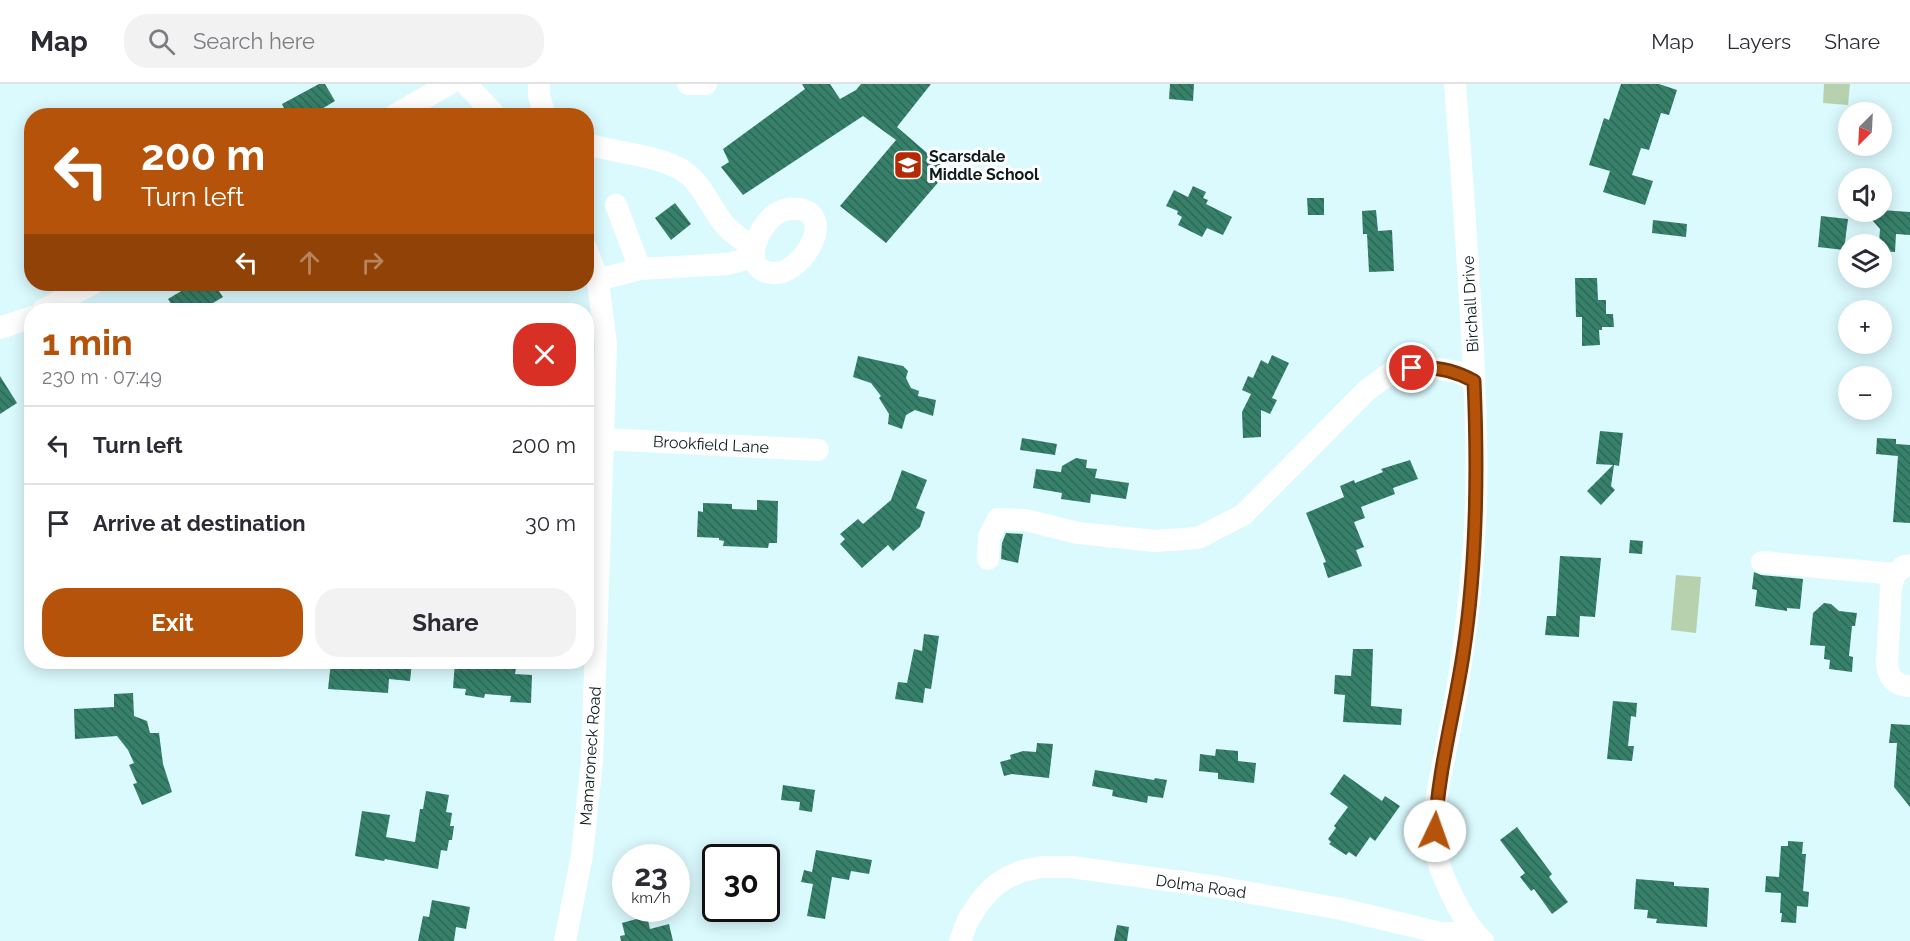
<!DOCTYPE html>
<html lang="en">
<head>
<meta charset="utf-8">
<style>
  :root { --surface:#fff; --page:#f2f2f3; --text:#2b2b33; --muted:#7c7c81; --line:#e1e1e2; --accent:#b45309 }
  body { margin:0; font-family:Raleway,sans-serif; background:var(--page); color:var(--text); height:100vh; display:flex; flex-direction:column; font-size:22px; white-space:nowrap }
  * { box-sizing:border-box; margin:0 }
  p { font-size:20px; color:var(--muted) }
  .icon { flex:none; width:33px; height:33px; fill:none; stroke:currentColor; stroke-width:2; stroke-linecap:round; stroke-linejoin:round }
  .map { position:relative; flex:1; overflow:hidden }
  .drawer { position:absolute; left:24px; top:219px; width:570px; height:366px; display:flex; flex-direction:column; background:var(--surface); border-radius:24px; box-shadow:0 3px 15px #0003 }
  .drawer>* { flex:none }
  .hud { position:absolute; left:24px; top:24px; width:570px; height:183px; border-radius:24px; box-shadow:0 3px 15px #0003; background:#b45309; color:#fff; overflow:hidden }
  .needle { width:39px; rotate:204deg }
  .buttons { position:absolute; left:1838px; top:18px; display:grid; gap:12px }
  .buttons a { display:grid; place-items:center; width:54px; height:54px; border-radius:50%; background:var(--surface); box-shadow:0 3px 15px #0003; font-size:30px }
  .speed { position:absolute; left:612px; top:760px; display:flex; gap:12px; font-size:30px; font-weight:700; text-align:center }
  .speed>* { display:grid; place-content:center; width:78px; height:78px; border-radius:50%; background:var(--surface); box-shadow:0 3px 15px #0003; line-height:1 }
  .speed small { font-size:15px; font-weight:400 }
  .speed .limit { border:3px solid #111; border-radius:9px; background:#fff; color:#111 }
  .pin { position:absolute; display:grid; place-items:center; width:51px; height:51px; color:#fff; margin:-26px; border:3px solid #fff; border-radius:50%; box-shadow:0 2px 6px #0007 }
  .me { position:absolute; width:66px; margin:-33px; rotate:3deg; stroke-linejoin:round; filter:drop-shadow(0 0 4px #0008) }
  .turn { display:flex; align-items:center; gap:21px; height:126px; padding:0 18px; font-size:27px }
  .turn .icon { width:78px; height:78px; stroke-width:2.5 }
  .turn b { display:block; font-size:42px; line-height:51px }
  .lanes { display:flex; align-items:center; height:57px; padding:0 18px; background:#0003; justify-content:center; gap:30px; direction:ltr }
  .lanes .off { opacity:.35 }
  .round { display:grid; place-items:center; flex:none; width:63px; height:63px; border-radius:24px; background:var(--page) }
  .overview { display:flex; align-items:center; justify-content:space-between; height:102px; padding:0 18px }
  h1 { font-size:36px; font-weight:700; line-height:45px; color:var(--accent) }
  .action { display:flex; gap:12px; margin-top:auto; padding:12px 18px }
  .action a { flex:1; height:69px; border-radius:24px; background:var(--accent); color:#fff; font-size:24px; font-weight:700; line-height:69px; text-align:center }
  .action a+a { background:var(--page); color:var(--text) }
  ul { padding:0; list-style:none }
  li { display:flex; align-items:center; gap:18px; height:78px; padding:0 18px; border-top:2px solid var(--line) }
  li div { flex:1 }
  li b { display:block; font-size:22px }
  li em { font-style:normal }
  header { display:flex; align-items:center; gap:36px; box-sizing:border-box; height:84px; padding:0 30px; background:var(--surface); border-bottom:2px solid var(--line) }
  header strong { font-size:28px }
  nav { display:flex; gap:33px; margin-inline-start:auto; font-size:21px }
  .search { width:420px; height:54px; background:var(--page); display:flex; align-items:center; gap:15px; box-sizing:border-box; padding:0 21px; border-radius:24px; color:var(--muted); font-size:22px }
  .map>svg:first-child { display:block }
  .green { fill:#b7d0ad }
  .building { fill:url(#building-back-hatch) }
  .lines { fill:none; stroke-linecap:round; stroke-linejoin:round }
  .minor { stroke:#fff; stroke-width:22 }
  .route-casing { stroke:#753606; stroke-width:15 }
  .route { stroke:#b45309; stroke-width:10 }
  .labels { text-anchor:middle; stroke-width:6; stroke-linejoin:round; paint-order:stroke }
  .poi-label { font-size:16px; font-weight:bold; fill:#0e1c1e; stroke:#fff; text-anchor:start }
  .street-label { font-size:16px; fill:#0e1c1e; stroke:#fff }
</style>
</head>
<body>
<header>
<strong>Map</strong>
<div class="search"><svg class="icon" aria-label="search" viewBox="0 0 24 24"><circle cx="10" cy="10" r="6"/><path d="M15 15l6 6"/></svg>Search here</div>
<nav><a>Map</a><a>Layers</a><a>Share</a></nav>
</header>
<div class="map">
<svg width="1910" height="857" viewBox="0 0 1910 857">
  <defs>
    <pattern id="building-back-hatch" width="6" height="6" patternUnits="userSpaceOnUse" patternTransform="scale(1.5)"><rect width="6" height="6" fill="#37806a"/><path d="M-1 5l2 2M0 0l6 6M5-1l2 2" fill="none" stroke="#2d6857"/></pattern>
  </defs>
  <rect width="100%" height="100%" fill="#dbfafe"/>
  <g class="green">
    <path d="M1824,0h26l-2,21 -25,-2z"/>
    <path d="M1676,491l25,2 -5,56 -25,-3z"/>
  </g>
  <g class="building">
    <path d="M319,0h6l10,17 -25,15h-22l-6,-12z"/>
    <path d="M802,0h28l10,15 16,-9 5,-6h70l-34,43 51,44 -62,72 -46,-37 56,-66 -33,-24 -120,79 -22,-28 8,-5 -6,-13 82,-60z"/>
    <path d="M1170,0h24l-1,17 -24,-2z"/>
    <path d="M1621,0h38l18,6 -8,25 -8,-2 -12,37 -8,-2 -9,27 21,6 -8,24 -42,-13 7,-21 -21,-6 15,-47 5,2z"/>
    <path d="M1193,102l13,6 -3,6 5,2 -2,4 26,13 -9,18 -16,-7 -5,9 -24,-12 4,-8 -5,-3 1,-3 -12,-5 8,-16 14,7z"/>
    <path d="M1307,114h17v17h-16z"/>
    <path d="M675,119l16,21 -20,16 -16,-22z"/>
    <path d="M1376,126l2,21 14,-1 2,41 -25,1 -2,-38h-4l-1,-23z"/>
    <path d="M1881,126l29,2v23l-14,-1 -1,18 -14,-1v-7h-2l1,-15 -8,-9 1,-8h8z"/>
    <path d="M1821,132l27,3 -4,31 -26,-3z"/>
    <path d="M1653,136l34,4 -1,13 -34,-4z"/>
    <path d="M1575,194h22l1,22h8v14h7l1,13h-12v3h-3l1,15 -18,1v-29h-6z"/>
    <path d="M193,200h21l9,13 -22,13h-26l-7,-11z"/>
    <path d="M1272,271l17,8 -17,35 5,2 -7,14 -9,-4v27l-18,1 -1,-26 9,-18 -9,-4 6,-14 5,2 8,-18 7,4z"/>
    <path d="M858,272l45,10 5,5 -2,7 5,10 8,3 -1,5 18,4 -3,16 -18,-6 -9,5 -4,14 -14,-5 1,-10 -10,-16 2,-2 -10,-13 -18,-6z"/>
    <path d="M0,292l17,27 -17,11z"/>
    <path d="M1600,347l23,2 -4,33 -5,-1 -3,21 4,4 -14,15 -14,-14 26,-26 -17,-1z"/>
    <path d="M1022,354l35,6 -2,11 -35,-5z"/>
    <path d="M1877,354l19,1v5l14,1v78l-17,-1 5,-66 -22,-2z"/>
    <path d="M1076,374l11,2 -1,8 11,1 -2,9 34,5 -3,16 -35,-5 -1,9 -29,-4 1,-6 -29,-5 3,-19 25,3 1,-6z"/>
    <path d="M1410,376l8,19 -25,9 2,6 -34,13 4,11 -11,4 10,25 -8,3 6,16 -34,12 -5,-15 3,-1 -20,-49 38,-16 -4,-11 14,-6 1,3 28,-11 -2,-3z"/>
    <path d="M902,386l25,10 -11,28 9,4 -5,15 -27,24 -5,-6 -26,23 -22,-24 5,-5 -5,-5 18,-15 5,5 28,-24z"/>
    <path d="M757,416l21,1 -1,42h-8l-1,5 -45,-2 1,-5 -5,-1v-2l-22,-1 1,-26 5,1v-9l29,1v5l25,1z"/>
    <path d="M1006,449l17,1 -5,29 -17,-4 1,-16z"/>
    <path d="M1630,456l13,1 -1,13 -13,-1z"/>
    <path d="M1560,472l41,2 -6,59 -15,-1 -1,21 -34,-2 2,-19h9z"/>
    <path d="M1754,488l7,3 42,4 -3,30 -13,-1v3l-32,-5 2,-16 -5,-1z"/>
    <path d="M1824,519l7,1 8,7 18,2 -2,13h-3l-3,30 4,1 -1,15 -23,-3 1,-9 -6,-1 1,-13 -15,-1 3,-32z"/>
    <path d="M924,550l15,2 -8,53 -6,-1 -2,15 -28,-4 3,-17 9,1 7,-34 8,2z"/>
    <path d="M1353,565h20l-2,57 31,3 -1,16 -58,-3 2,-27 -11,-1 1,-19 16,1z"/>
    <path d="M331,578h81l-2,19 -21,-2 -1,14 -60,-4z"/>
    <path d="M455,578l38,2v3l23,1 -1,6 17,1 -1,28 -21,-1 1,-6 -26,-2 -1,4 -19,-3 1,-6 -13,-1z"/>
    <path d="M133,609l1,23 13,5 3,12h9l4,31 9,28 -30,13 -9,-21 4,-1 -8,-18 5,-2 -6,-13 -11,-14 -42,3 -1,-30 40,-2v-13z"/>
    <path d="M1613,617l24,2 -1,14 -5,-1 -3,30h6l-2,15 -25,-2z"/>
    <path d="M1891,640l19,1v82l-16,-20 3,-44h-8z"/>
    <path d="M1037,659l16,1 -4,34 -37,-4 -8,2 -4,-14 11,-3 -1,-4 13,-4 13,1z"/>
    <path d="M1216,665l22,2v10l18,2 -2,20 -36,-4v-6l-19,-2 1,-17 15,2z"/>
    <path d="M1095,686l59,10 1,-2 12,2 -4,18 -15,-2 -1,7 -35,-7 1,-6 -21,-4z"/>
    <path d="M1344,690l38,27 3,-5 15,10 -25,35 -5,-4 -14,20 -7,-5 -3,3 -17,-11 2,-2 -3,-3 8,-11 -2,-2 14,-19 -18,-13z"/>
    <path d="M783,701l32,5 -3,22 -13,-2 1,-8 -19,-2z"/>
    <path d="M426,707l23,4 -3,17 6,1 -2,13h4l-2,14h-3l-2,11 -6,-1 -3,19 -53,-10 -1,2 -29,-5 7,-45 28,4 -4,22 29,5 5,-33h3z"/>
    <path d="M1517,743l35,47 -3,3 19,25 -16,12 -18,-25 -3,2 -11,-14 5,-4 -25,-33z"/>
    <path d="M1788,757l15,1 -1,12h4l-3,37 6,1 -1,15 -11,-1 -1,17 -15,-1 1,-9h-2l1,-20 -16,-1 1,-16 13,1 2,-31h7z"/>
    <path d="M816,766l56,10 -3,14 -18,-3 -2,9 -17,-3 -7,42 -18,-3 6,-32 -12,-2 3,-12 8,2z"/>
    <path d="M1636,795l38,3v4l35,2 -2,39 -51,-4 1,-4 -10,-1 1,-8 -14,-1z"/>
    <path d="M432,816l38,7 -4,22 -10,-2 -2,14h-36l5,-25 6,1z"/>
    <path d="M647,832l3,13 19,-5 4,17h-52l-1,-5 5,-1 -3,-12z"/>
    <path d="M1117,841l12,2 -2,14h-13z"/>
  </g>
  <g class="lines">
    <g class="minor">
      <path d="M466,0l30,32"/>
      <path d="M539,0v12l6,20"/>
      <path d="M688,0h18"/>
      <path d="M1455,0c7,89 13,178 18,267 3,67 6,135 0,203 -4,59 -12,117 -23,175 -7,38 -19,77 -15,116 3,27 28,78 48,96"/>
      <path d="M393,32l56,-32"/>
      <path d="M586,60c28,8 76,12 99,28 17,12 26,36 39,52 8,10 19,16 29,23"/>
      <path d="M616,121l24,64"/>
      <path d="M789,125c4,0 10,-1 14,1 32,10 -3,66 -30,63 -35,-3 -15,-47 3,-59 4,-3 9,-4 13,-5z"/>
      <path d="M597,196l43,-11 88,-5 26,-7"/>
      <path d="M43,226l49,-26"/>
      <path d="M0,244l32,-11"/>
      <path d="M603,355l215,11"/>
      <path d="M988,475l1,-22 9,-18 27,1 53,13 77,8 43,-3 45,-23 124,-125 29,-21 31,-2 31,5 16,9"/>
      <path d="M1762,478l133,12"/>
      <path d="M1910,481l-6,1 -9,8 -4,12 -4,79c2,13 9,21 23,21"/>
      <path d="M565,857l17,-86 10,-94 11,-322 3,-95 -7,-55 -5,-20 -8,-21"/>
      <path d="M960,857l8,-21 11,-17 13,-15 14,-10 16,-7 20,-4h29l147,20 123,22 100,24h33"/>
    </g>
  </g>
  <g class="lines">
    <g class="route-casing">
      <path id="route" d="M1412,284c22,-2 42,2 62,13 4,91 3,184 -11,274 -9,59 -25,116 -28,176"/>
    </g>
    <use href="#route" class="route"/>
  </g>
  <defs>
    <g id="school-square" transform="scale(1.5)"><rect x="-9" y="-9" width="18" height="18" rx="4" fill="#b52a04" stroke="#fff"/><path d="M0-5L7-2L0 1L-7-2ZM-4 1L0 2.5L4 1V4Q0 6-4 4Z" fill="#fff"/></g>
  </defs>
  <g fill-rule="evenodd">
    <use href="#school-square" x="908" y="81"/>
  </g>
  <g class="labels">
    <g class="poi-label">
      <text x="929" y="78">Scarsdale<tspan x="929" dy="18">Middle School</tspan></text>
    </g>
    <g class="street-label">
      <text transform="translate(1470 220) rotate(-93)" y="6">Birchall Drive</text>
      <text transform="translate(711 360) rotate(3)" y="6">Brookfield Lane</text>
      <text transform="translate(590 672) rotate(-86)" y="6">Mamaroneck Road</text>
      <text transform="translate(1201 802) rotate(8)" y="6">Dolma Road</text>
    </g>
  </g>
</svg>
<div class="buttons">
<a><svg class="needle" viewBox="-14 -14 28 28"><path d="M0-13l5 13h-10z" fill="#e53935"/><path d="M0 13l5-13h-10z" fill="#7c7c81"/></svg></a>
<a><svg class="icon" aria-label="sound" viewBox="0 0 24 24"><path d="M4 9h4l5-4v14l-5-4H4zM17 9q2 3 0 6"/></svg></a>
<a><svg class="icon" aria-label="layers" viewBox="0 0 24 24"><path d="M12 4l9 5-9 5-9-5zM3 14l9 5 9-5"/></svg></a>
<a>+</a>
<a>−</a>
</div>
<div class="speed"><div>23<small>km/h</small></div><div class="limit">30</div></div>
<div class="pin" style="left:1412px;top:284px;background:#d93025"><svg class="icon" aria-label="arrive" viewBox="0 0 24 24"><path d="M6 21V4h12l-3 4 3 4H6"/></svg></div>
<svg class="me" style="left:1435px;top:747px" viewBox="-20 -20 40 40"><circle r="19" fill="#fff"/><path d="M0-13L10 11 0 6-10 11z" fill="#b45309"/></svg>
<div class="hud">
<div class="turn"><svg class="icon" aria-label="left" viewBox="0 0 24 24"><path d="M17 20v-9H6M10 6l-5 5 5 5"/></svg><div><b>200 m</b>Turn left</div></div>
<div class="lanes"><svg class="icon" aria-label="left" viewBox="0 0 24 24"><path d="M17 20v-9H6M10 6l-5 5 5 5"/></svg><svg class="icon off" aria-label="ahead" viewBox="0 0 24 24"><path d="M12 20V5M6 11l6-6 6 6"/></svg><svg class="icon off" aria-label="right" viewBox="0 0 24 24"><path d="M7 20v-9h11M14 6l5 5-5 5"/></svg></div>
</div>
<section class="drawer">
<div class="overview"><div><h1>1 min</h1><p>230 m · 07:49</p></div><a class="round" style="background:#d93025;color:#fff"><svg class="icon" aria-label="close" viewBox="0 0 24 24"><path d="M6 6l12 12M18 6L6 18"/></svg></a></div>
<ul>
<li><svg class="icon" aria-label="left" viewBox="0 0 24 24"><path d="M17 20v-9H6M10 6l-5 5 5 5"/></svg><div><b>Turn left</b></div><em>200 m</em></li>
<li><svg class="icon" aria-label="arrive" viewBox="0 0 24 24"><path d="M6 21V4h12l-3 4 3 4H6"/></svg><div><b>Arrive at destination</b></div><em>30 m</em></li>
</ul>
<div class="action"><a>Exit</a><a>Share</a></div>
</section>
</div>
</body>
</html>
